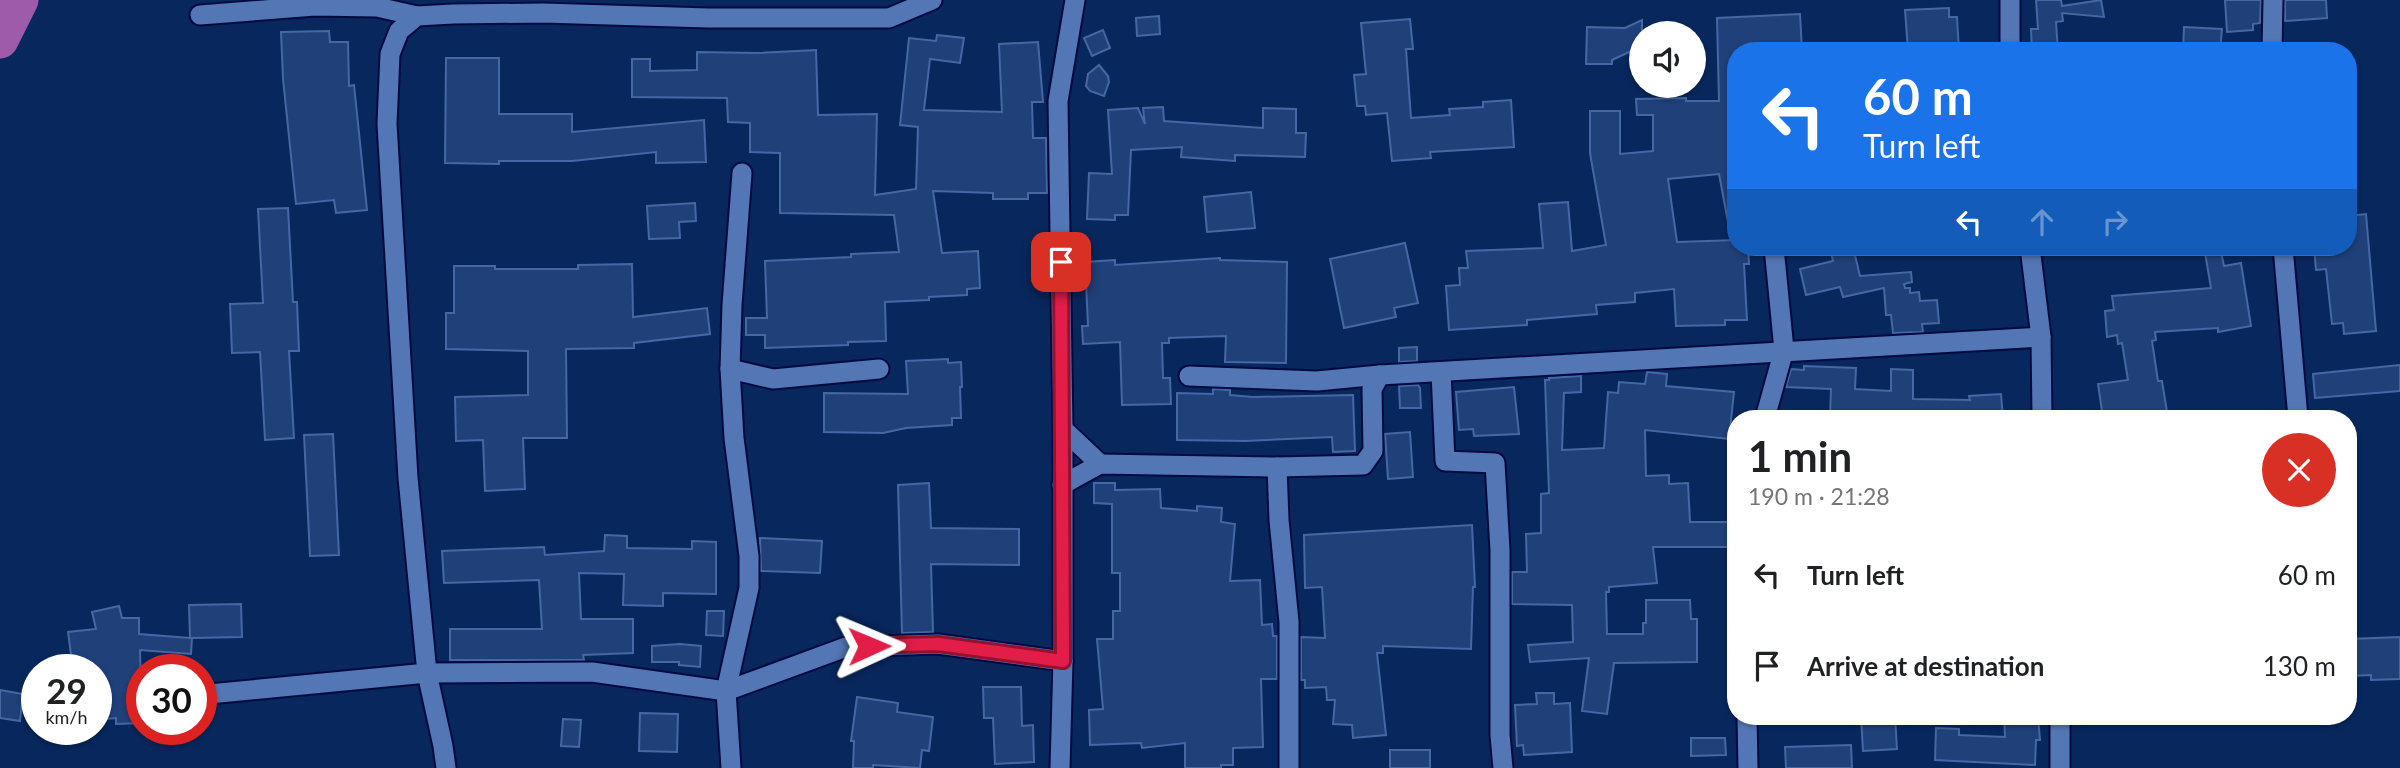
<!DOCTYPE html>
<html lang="en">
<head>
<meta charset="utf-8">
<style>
  :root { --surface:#fff; --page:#f6f6f6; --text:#202124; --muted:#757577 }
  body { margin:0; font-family:Lato,sans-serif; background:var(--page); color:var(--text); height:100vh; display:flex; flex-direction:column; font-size:26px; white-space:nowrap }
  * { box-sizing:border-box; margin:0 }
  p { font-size:23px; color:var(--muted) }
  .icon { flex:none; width:38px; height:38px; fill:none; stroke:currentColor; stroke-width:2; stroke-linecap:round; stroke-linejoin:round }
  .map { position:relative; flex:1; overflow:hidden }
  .panel { position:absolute; left:1727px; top:410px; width:630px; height:315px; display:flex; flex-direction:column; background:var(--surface); border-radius:28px; box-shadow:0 2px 5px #0004 }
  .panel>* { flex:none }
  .hud { position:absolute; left:1727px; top:42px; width:630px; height:214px; border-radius:28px; box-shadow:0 2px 5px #0004; background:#1a73e8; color:#fff; overflow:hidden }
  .fabs { position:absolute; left:1629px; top:21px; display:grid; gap:14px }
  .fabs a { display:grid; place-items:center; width:77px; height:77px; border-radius:50%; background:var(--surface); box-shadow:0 2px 5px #0004; font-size:35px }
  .speed { position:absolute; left:21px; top:654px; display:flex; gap:14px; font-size:35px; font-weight:700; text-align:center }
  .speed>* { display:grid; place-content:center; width:91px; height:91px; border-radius:50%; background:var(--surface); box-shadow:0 2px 5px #0004; line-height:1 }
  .speed small { font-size:18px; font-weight:400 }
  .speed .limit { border:10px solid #d22; background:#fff; color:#111 }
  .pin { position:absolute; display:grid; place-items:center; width:60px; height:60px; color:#fff; margin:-30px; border-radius:14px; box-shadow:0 4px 10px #0006 }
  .me { position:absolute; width:77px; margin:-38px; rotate:89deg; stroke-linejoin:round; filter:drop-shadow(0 0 5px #0008) }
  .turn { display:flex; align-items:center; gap:24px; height:147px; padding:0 21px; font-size:32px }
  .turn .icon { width:91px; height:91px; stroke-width:2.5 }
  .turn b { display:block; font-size:49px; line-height:60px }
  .lanes { display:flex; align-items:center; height:66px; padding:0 21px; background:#0003; justify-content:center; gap:35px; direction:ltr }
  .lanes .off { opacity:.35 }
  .round { display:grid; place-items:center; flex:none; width:74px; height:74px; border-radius:37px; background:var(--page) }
  .overview { display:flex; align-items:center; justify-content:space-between; height:119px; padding:0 21px }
  h1 { font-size:42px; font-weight:700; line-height:52px }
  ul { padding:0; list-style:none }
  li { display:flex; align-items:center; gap:21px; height:91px; padding:0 21px }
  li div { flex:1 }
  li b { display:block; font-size:26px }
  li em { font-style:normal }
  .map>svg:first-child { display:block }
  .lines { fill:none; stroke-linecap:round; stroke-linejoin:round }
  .river { stroke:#9d5ba9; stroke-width:37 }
  .building { fill:#204079; stroke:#4567a4; stroke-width:2 }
  .street-casing { stroke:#000a40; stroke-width:23 }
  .street { stroke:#5376b4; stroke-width:19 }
  .route-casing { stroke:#92132f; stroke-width:18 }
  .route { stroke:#e11d48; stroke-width:12 }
</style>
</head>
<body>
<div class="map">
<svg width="2400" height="768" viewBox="0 0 2400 768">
  <rect width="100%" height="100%" fill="#08275d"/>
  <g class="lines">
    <path class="river" d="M0,40l20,-40"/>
  </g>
  <g class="building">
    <path d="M2036,0h25l1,6 39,-6 3,17 -42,-4 1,8 -7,1 2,29h-26l-1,-22h7z"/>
    <path d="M2225,0h36l-1,23 -7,1v6l-26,2z"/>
    <path d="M2285,0h41l1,18 -42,3z"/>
    <path d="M1949,8v9h8l2,34h-51l-3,-41z"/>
    <path d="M1800,14l2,37h-66v171h-8l-9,-48 -51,5 9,63 59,-2v7h12l1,17h-5l3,56h-22v5l-49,1 -2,-37 -39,4v9l-39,3 1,9 -70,6v5l-78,5 -3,-44 14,-1 -1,-17h9l-2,-17 77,-3 -4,-44 29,-2 4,49 34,-6 -16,-92v-42h30v43l33,-3v-36h-16l-1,-16 50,-1v3h33l-2,-83z"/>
    <path d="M1159,16l1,18 -23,2 -1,-18z"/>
    <path d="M1410,19l3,30h-7l5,69 39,-3 -1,-6 34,-2v-5l28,-2 3,47 -84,5 1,6 -39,3 -5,-48 -21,2 -1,-9h-8l-3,-31 12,-1 -5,-51z"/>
    <path d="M1642,20v26l-30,14v4h-26l1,-37 38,1z"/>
    <path d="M2184,27l38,2 -2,22h-37z"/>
    <path d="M1103,30l7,18 -18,8 -8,-18z"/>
    <path d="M329,31l1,11h18l1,44 5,-1 13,125 -31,3 -2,-13 -38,4 -13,-125 -2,-47z"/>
    <path d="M937,35l27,3 -4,25 -30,-4 -6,51 78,2 -3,-68 39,-2 5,60h-11l1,36h13l1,55h-19v6h-35v-6l-60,-2 9,62 36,-2 2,37 -13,1v6l-38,2v3l-44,2 1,39 -38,1v3l-83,3v-13h-19v-17h21l-2,-57 86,-4v-3l48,-2 -5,-37 -114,-2v-60l-30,-1v-29l-22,-1 -1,-24 -95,-1v-38h18v12l47,-1v-18l60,1 59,-3 2,65 59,-1 -2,81 41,-6 2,-62 -18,-2 9,-87 27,3z"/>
    <path d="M446,58h53v56h73v18l132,-12 2,42 -50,1v-11l-84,9h-73v3l-54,-1z"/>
    <path d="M1099,65l9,11 1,6 -5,14 -14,-5 -4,-5 2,-12z"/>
    <path d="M1163,107l1,14 99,7v-20l33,1v24h10l-1,24 -70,-2v6l-54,-4 1,-10 -51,3 -3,65h-13v5l-28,-1 2,-46 23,1 -4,-64 30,-2 7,16 -2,-16z"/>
    <path d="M1251,192l4,36 -48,4 -3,-35z"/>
    <path d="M695,203l1,18 -17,1 1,16 -31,1 -2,-33z"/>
    <path d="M288,208l5,94h4l2,49h-10l5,87 -29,2 -5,-88 -28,1 -2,-49 33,-1 -5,-94z"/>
    <path d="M2366,214l10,117 -32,3 -1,-11 -11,1 -6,-55 -10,1 -2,-23h34v-31z"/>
    <path d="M1405,243l13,60 -24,5 2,9 -52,11 -14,-69z"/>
    <path d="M1830,247h23l7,29 51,-4 1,10 -8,2 1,4h5v5l9,-1 1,9 17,-1 2,23 -17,1 1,8 -30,1 -2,-18h-5l-2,-27 -41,9 -3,-10 -34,8 -6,-26 33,-8z"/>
    <path d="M2204,247h16l4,19 17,-3 10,63 -33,6v-4l-63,4 1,8 -4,1 6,40h4l6,37h-65l-5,-34 30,-4 -6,-37 -4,1 -1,-9 -10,2 -2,-26 9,-1 -2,-14 99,-8z"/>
    <path d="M1220,258v2l67,2 -1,101 -61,-1 1,-26 -57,2v5h-7l1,35h7l1,26 -49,1 -2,-63 -37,2 -1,-18h6l-3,-64 30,-2v5z"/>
    <path d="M632,264l1,53 74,-9 3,26 -76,9v5l-68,1 1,89h-44l2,51 -40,2 -2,-51 -27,1 -1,-44 73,-2v-44l-82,-2v-36h8v-47h41v3h83v-4z"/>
    <path d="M1417,347v14l-18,1v-14z"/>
    <path d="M948,359v4l13,-1 1,25h-2l1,31h-9v7l-46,3 -23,5 -59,-1v-39l84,1 -2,-33z"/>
    <path d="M2400,365v26l-85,7 -2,-24z"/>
    <path d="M1804,366l52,2 -1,21 36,2v-22l22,1v29l57,1 -1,-4 32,-2 2,24h-173l1,-29 -45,-2 5,-18 13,1z"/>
    <path d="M1647,372l20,2 -1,12 68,6 -5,47 -84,-9 1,46 23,-1v9l19,-1 2,39h44v25h-81l4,36 -48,4v5h-3l1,42h36v-11h3v-23h44l1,19h6v43l-83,1 -7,51 -25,-3 7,-53 -59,4 -2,-17 45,-3 -1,-37 -60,-1v-32h15l-1,-38 15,-1v-39l8,-1 -4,-113h4v-2l32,-2v16l-17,1 -2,57 42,-2 4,-56 10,1 1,-11 26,2z"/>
    <path d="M1418,385l2,3 1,20h-21l-1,-22z"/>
    <path d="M1514,387l5,47 -45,2 -1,-7 -14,1 -3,-38z"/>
    <path d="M1213,389l17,1v5l23,2 100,-2 2,56 -22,1 -1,-15 -87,4 -68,-1v-47l36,1z"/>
    <path d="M1410,432l3,45 -25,2 -3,-45z"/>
    <path d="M333,434l6,121 -29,1 -6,-121z"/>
    <path d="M929,483l2,45 88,1v36l-88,-1 2,68 -31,1 -4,-148z"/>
    <path d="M1094,483h21v7l45,-1 1,19 36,3v-5l25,2 -1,14 14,2 -5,57 30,-1 2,45 10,-1 1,12h4v43h-16l2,68 -30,1v17h-12v3h-36v-25l-43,5 -1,-5 -51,2 -1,-35 14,-1 -6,-70h16v-28h7v-38h-8v-69l-18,-1z"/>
    <path d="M1472,525l3,62h-2l-2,62 -88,-3v7h-6l9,82 -33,3 -1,-13 -19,-1 2,-24h-8l-1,-13 -21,1v-8h-4v-43l24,1 -3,-51 -17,1 -1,-53z"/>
    <path d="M605,535l22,1v12l65,1v-8l24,1v52l-53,-1v13l-40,-1 1,-31 -45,-1 2,46h52v34l-50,2 1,5h-134v-31h92l-3,-49 -95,3 -2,-32 102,-4 1,8 59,-4z"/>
    <path d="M760,538l62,3 -2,32 -59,-2z"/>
    <path d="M241,604l1,33 -50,1 -1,16 -51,-4 2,73 -26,1v-6l-20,2v-50h-23l-5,-38 28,-3 -4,-17 27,-6 3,12h17v16l51,4 -1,-33z"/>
    <path d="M707,611h17l-1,25 -17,-1z"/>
    <path d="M2400,637v42l-29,1v-5l-20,1 -2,-37z"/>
    <path d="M680,644l21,2 -1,21 -21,-2v-3h-27v-16z"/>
    <path d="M983,687h38l1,39 11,-1 1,37 -39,2 -2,-46h-9z"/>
    <path d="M0,690l23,4 -3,27 -20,-3z"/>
    <path d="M1536,693h18v11l16,-1 2,49 -48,3 -1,-10 -6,1 -2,-41 22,-1z"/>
    <path d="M857,697l41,6 -1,9 36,5 -4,34 -7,-1 -2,18 -47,-3v3h-20l1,-27h-3z"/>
    <path d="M640,713l38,1 -1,38 -38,-1z"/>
    <path d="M1861,716h34l2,33 -34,2z"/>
    <path d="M2004,716h34l2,24h-4l-1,25 -100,-5 1,-32 23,1v6l46,2z"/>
    <path d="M563,719l18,1 -2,27 -18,-1z"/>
    <path d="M1691,738h34l1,17 -35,1z"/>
    <path d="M1851,745l1,23h-66l-1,-21z"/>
    <rect x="1390" y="750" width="40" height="18"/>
  </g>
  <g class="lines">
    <g class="street-casing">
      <g id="street">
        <path d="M200,15l115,-9 62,1 40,9"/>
        <path d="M2010,51v-51"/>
        <path d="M2272,51l1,-51"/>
        <path d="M2030,247l11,90 1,81"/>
        <path d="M2283,247l15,171"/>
        <path d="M730,369l2,-64 10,-132"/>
        <path d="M1441,372l4,89 50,2 5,87v185l3,33"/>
        <path d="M1189,376l128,5 63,-6 661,-38"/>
        <path d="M1765,418l19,-68 -10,-103"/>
        <path d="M1063,429l37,35"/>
        <path d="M1277,467l2,53 10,102v146"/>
        <path d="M1062,485l38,-21 177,3 86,-2 10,-14 -1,-62 8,-14"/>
        <path d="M209,694l218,-21 165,-1 134,19 120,-44 92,-3 125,17"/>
        <path d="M1747,716l1,52"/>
        <path d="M2060,716v52"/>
        <path d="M446,768l-3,-22 -16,-73 -19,-195 -21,-354 3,-70 9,-23 18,-15 36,-2 90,-1 165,5h181l43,-18"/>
        <path d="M731,768l-5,-77 23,-103v-32l-15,-118 -4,-69 43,10 106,-10"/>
        <path d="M1060,768l3,-107v-232l-5,-328 17,-101"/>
      </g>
    </g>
    <use href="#street" class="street"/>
  </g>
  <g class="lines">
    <g class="route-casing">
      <path id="route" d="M869,646l69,-2 125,17 -2,-399"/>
    </g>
    <use href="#route" class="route"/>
  </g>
</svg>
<div class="fabs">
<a><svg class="icon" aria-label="sound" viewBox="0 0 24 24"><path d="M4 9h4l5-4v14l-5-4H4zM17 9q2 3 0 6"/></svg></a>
</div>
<div class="speed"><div>29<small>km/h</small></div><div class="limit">30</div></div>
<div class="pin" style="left:1061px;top:262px;background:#d93025"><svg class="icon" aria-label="arrive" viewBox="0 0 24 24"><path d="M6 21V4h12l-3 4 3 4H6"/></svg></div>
<svg class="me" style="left:869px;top:646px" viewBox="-20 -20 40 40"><path d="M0-17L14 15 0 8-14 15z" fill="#e11d48" stroke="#fff" stroke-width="4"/></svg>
<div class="hud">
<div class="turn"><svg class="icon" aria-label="left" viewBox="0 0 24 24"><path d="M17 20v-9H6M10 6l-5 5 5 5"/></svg><div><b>60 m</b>Turn left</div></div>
<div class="lanes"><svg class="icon" aria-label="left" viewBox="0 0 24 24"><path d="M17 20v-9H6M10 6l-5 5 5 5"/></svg><svg class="icon off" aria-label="ahead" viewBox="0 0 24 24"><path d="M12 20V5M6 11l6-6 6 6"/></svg><svg class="icon off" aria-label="right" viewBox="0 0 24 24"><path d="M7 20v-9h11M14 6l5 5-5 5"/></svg></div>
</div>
<section class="panel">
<div class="overview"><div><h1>1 min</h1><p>190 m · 21:28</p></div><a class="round" style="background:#d93025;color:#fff"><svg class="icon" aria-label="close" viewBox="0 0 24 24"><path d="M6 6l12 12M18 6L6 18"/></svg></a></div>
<ul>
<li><svg class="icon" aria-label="left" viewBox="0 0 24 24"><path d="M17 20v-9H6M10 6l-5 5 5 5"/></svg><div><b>Turn left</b></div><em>60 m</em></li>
<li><svg class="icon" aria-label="arrive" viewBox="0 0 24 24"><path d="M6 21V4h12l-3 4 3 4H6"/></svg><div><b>Arrive at destination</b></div><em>130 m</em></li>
</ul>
</section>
</div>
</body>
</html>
